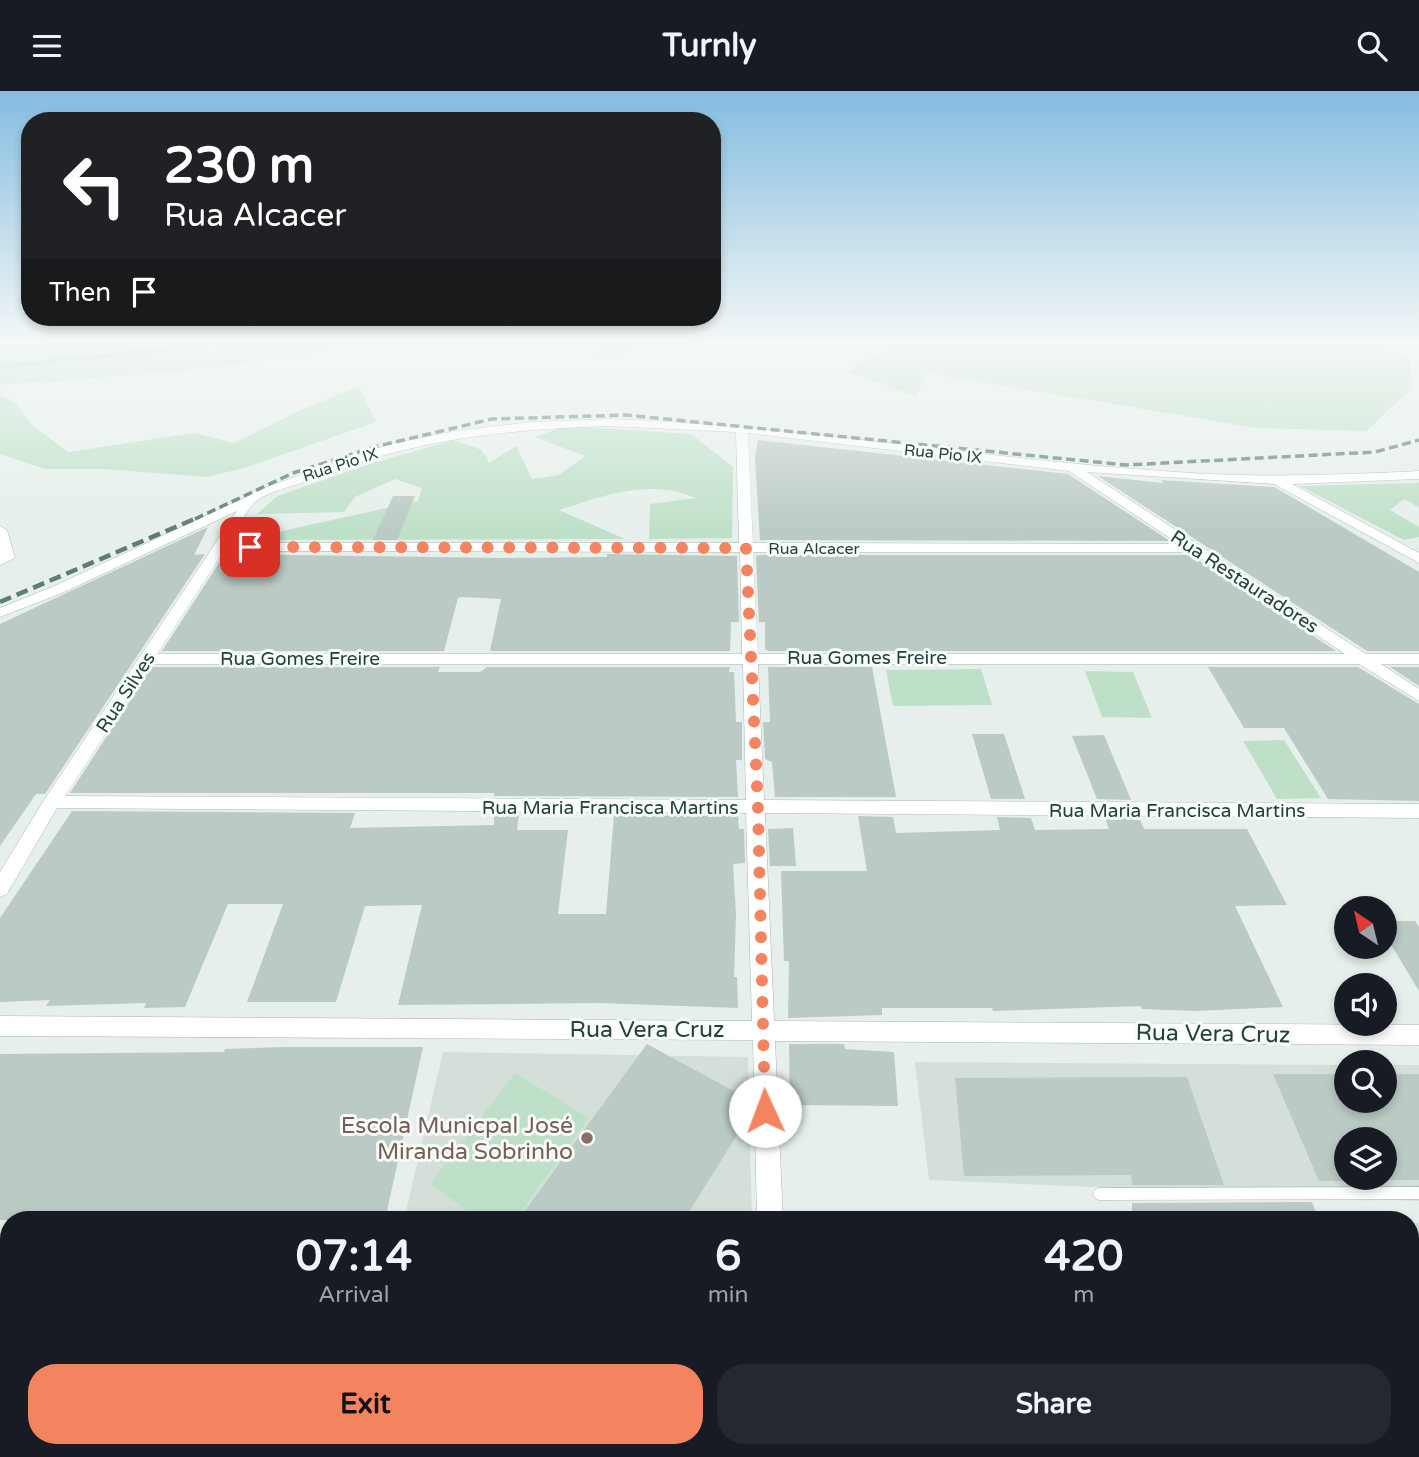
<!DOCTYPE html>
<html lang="en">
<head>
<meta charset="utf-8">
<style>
  :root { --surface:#171b24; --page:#242831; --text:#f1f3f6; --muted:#9ea1a6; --accent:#f4845f }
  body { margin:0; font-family:"Varela Round",sans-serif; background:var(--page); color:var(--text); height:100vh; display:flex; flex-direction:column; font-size:26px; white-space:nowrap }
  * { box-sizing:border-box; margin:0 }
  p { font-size:23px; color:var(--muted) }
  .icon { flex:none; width:38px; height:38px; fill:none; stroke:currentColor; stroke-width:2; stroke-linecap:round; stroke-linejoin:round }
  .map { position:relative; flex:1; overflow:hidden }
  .details { position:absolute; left:0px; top:1120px; width:1419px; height:247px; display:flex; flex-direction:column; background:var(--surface); border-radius:28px 28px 0 0; box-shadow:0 4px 10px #0003 }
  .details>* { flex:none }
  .hud { position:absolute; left:21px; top:21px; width:700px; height:214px; border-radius:28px; box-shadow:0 4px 10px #0003; background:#202124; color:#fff; overflow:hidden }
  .needle { width:46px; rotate:325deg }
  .buttons { position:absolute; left:1334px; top:805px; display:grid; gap:14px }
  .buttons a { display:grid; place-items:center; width:63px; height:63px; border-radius:50%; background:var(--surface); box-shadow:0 4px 10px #0003; font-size:35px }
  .pin { position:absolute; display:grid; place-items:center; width:60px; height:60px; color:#fff; margin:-30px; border-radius:14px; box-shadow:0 4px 10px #0006 }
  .me { position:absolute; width:77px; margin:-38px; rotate:358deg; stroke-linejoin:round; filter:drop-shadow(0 0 5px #0008) }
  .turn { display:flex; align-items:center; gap:24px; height:147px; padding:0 28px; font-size:32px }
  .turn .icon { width:91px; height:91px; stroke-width:2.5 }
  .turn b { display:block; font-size:49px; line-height:60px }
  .then { display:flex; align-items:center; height:66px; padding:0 28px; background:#0003; gap:14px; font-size:26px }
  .eta { display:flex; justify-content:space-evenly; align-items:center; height:119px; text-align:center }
  .eta b { font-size:42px; font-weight:700; line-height:49px }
  .cta { display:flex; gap:14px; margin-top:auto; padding:14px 28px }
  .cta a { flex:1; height:80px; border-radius:28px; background:var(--accent); color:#111; font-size:28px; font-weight:700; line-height:80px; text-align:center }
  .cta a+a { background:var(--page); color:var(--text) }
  header { display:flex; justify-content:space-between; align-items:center; height:91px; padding:0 28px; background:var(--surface); font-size:32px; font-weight:700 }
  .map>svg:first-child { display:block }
  .built { fill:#d4dfda; fill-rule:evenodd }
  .green { fill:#bfe0c8 }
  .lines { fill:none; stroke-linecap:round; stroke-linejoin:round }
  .stream { stroke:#8ec9d4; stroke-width:4.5 }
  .building { fill:#bbcac4 }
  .lane-casing { stroke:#a8b8b2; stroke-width:1 }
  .street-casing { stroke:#a8b8b2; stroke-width:1 }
  .lane { fill:#fff; fill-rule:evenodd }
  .street { fill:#fff; fill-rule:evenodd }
  .rail-far1 { stroke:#5f7d75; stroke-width:3.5; stroke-dasharray:9 4.5; stroke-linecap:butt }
  .rail { stroke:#5f7d75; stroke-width:4.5; stroke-dasharray:12 6; stroke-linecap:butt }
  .route { stroke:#f4845f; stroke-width:12; stroke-dasharray:0 21.6 }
  .education-dot { fill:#8d6e63; stroke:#f7fbf9; stroke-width:2.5 }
  .labels { text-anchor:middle; stroke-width:6; stroke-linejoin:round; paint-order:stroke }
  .far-street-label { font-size:16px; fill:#24423a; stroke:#f7fbf9 }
  .street-label { font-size:19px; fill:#24423a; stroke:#f7fbf9 }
  .near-street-label { font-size:23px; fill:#24423a; stroke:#f7fbf9 }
  .near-education-label { font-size:23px; fill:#785e54; stroke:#f7fbf9; text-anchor:end }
</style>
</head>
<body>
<header><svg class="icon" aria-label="menu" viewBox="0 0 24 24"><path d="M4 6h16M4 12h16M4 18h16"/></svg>Turnly<svg class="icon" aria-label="search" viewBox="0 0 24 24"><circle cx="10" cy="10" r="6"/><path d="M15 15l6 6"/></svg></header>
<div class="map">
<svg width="1419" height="1366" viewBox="0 0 1419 1366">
  <rect width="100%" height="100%" fill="#e6efeb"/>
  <g class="built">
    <path d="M443,961l305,5 4,163h-348z"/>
    <path d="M915,971l431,3v36h38v-36h35v136l-490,-21zM1346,1048h38v39h-38z"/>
    <path d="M837,1121l413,8h-413z"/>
    <path d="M1410,1132h9v234h-576v-8h567z"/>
  </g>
  <g class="green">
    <path d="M0,250h376c-124,26 -250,36 -376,44z"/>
    <path d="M597,250h53l-33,17 -26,3z"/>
    <path d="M894,250h474l42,17 2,30 -46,43 -109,-3 -331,-55 -10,23 -68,-24z"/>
    <path d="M359,295l17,36 -132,46 -37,9 -102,-8h-60l-45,-15v-59l16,8 14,20 38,29 126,-19 40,10 67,-33z"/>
    <path d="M565,335l126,8 42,33 -1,71 -83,1 1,-35 46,-6c-47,-20 -91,-3 -137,12l66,29 -383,1 176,-39 4,-13 -27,-9 -40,18 -11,15 -87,2 20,-18 96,-33 81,-23 28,10 7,13 27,-17 16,33 27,-4 26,-19 -50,-19z"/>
    <path d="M1419,392v24l-15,-8 -14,11 29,17v10l-15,3 -104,-54z"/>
    <path d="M981,578l11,36 -99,1 -7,-36z"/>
    <path d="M1085,580l48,1 19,46 -50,-1z"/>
    <path d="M1284,649l37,58 -44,1 -34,-58z"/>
    <path d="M515,982l74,45 -74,102h-34l-51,-36z"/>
  </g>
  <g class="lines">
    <path class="stream" d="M0,276l241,-26"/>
  </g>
  <g class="building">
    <path d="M758,349l310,34 102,67 -410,-1 -5,-83z"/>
    <path d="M1098,385l65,7 -2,-3 113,7 16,9 129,76v79h-52z"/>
    <path d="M393,405h22l-18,44h-24z"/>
    <path d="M208,436l-14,28 11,-1 -160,240h-9l-36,52v-222z"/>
    <path d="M225,463l280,4 102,-1v-3l130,2 2,66h-8l-1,29h-240l11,-52 -39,-2 -4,1 -14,53h-282z"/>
    <path d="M761,464h429l146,96h-568l-3,-2v-27h-6l-3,-66z"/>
    <path d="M152,576h288l-2,5h42l7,-5h243l-1,5h5l2,50h6v38h-6l2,37 -244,-1v-3h-424z"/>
    <path d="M768,576h104l24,130h-121l-3,-35 -7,-3 -2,-37h7z"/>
    <path d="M1208,576h150l61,37v97l-91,-2 -44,-71h-40z"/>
    <path d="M1390,576h29v19z"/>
    <path d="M972,643h32l21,65h-34z"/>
    <path d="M1104,644l27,65 -34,-1 -25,-63z"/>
    <path d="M72,720l283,2 -5,15 144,-3v-11h25l-2,16h51l-10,84h48l8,-99 124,1 1,13h5l1,34 -12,1 3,51 -2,62h3l1,31 -140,-5 -200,2 24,-100 -57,1 -29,96h-89l36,-98h-55l-43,103 -41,1 2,-5 -100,3 4,-6 -50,2v-84z"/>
    <path d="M858,725l35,1 3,16 104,-3 -3,-13 34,1 4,12 74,-1 -4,-11h34l5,11h103l40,76 -52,1 48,101 -88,4 -53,-2 -1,-3 -148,5 -1,-3h-110v7l-94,3 1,-57h-5l-3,-90h86z"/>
    <path d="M793,737l3,38h-26l-2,-37z"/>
    <path d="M1384,830h31l4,6v64l-35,-58z"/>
    <path d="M647,953l105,57v10l-68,109h-166z"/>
    <path d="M789,953h55l1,5 49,3 4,54 -108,-1z"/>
    <path d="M283,956h140l-38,173h-385v-166l224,-2 1,-3z"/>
    <path d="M1273,983h73v27h38v-27h35v106h-35v-41h-38v42h-27z"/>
    <path d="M1187,986l37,108h-92l-1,-10 -167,1 -9,-98z"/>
    <path d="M1312,1111l7,18h-187v-17z"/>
  </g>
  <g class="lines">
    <g class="lane-casing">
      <g id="lane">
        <path d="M1419,1096v12l-320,1 -4,-2 -2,-4 2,-4 4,-2z"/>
        <path d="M952,1358h14l1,8h-14z"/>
      </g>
    </g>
    <g class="street-casing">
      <g id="street">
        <path d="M608,328c191,6 378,41 568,53 81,6 162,3 243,-1v8l-127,5 127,69v10l-145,-79 -187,-12 279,182h53v10h-38l38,25v12l-60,-37h-601l6,136 655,4v14l-654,-5 9,208 645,4v20l-644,-4 8,179h-26l-4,-180 -753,-4v-20l752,5 -6,-208 -689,-5 -50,86 -7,3v-25l46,-75 191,-286 -175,82 -62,24v-9l52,-21 194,-90 3,-4 141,-49 65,-13 76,-9zM608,335l128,6 3,111h-510c8,-12 16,-31 26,-41 12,-10 35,-15 49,-20 106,-42 192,-52 304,-56zM748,342l321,38 110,73 -426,-1zM224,460l516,1 2,102h-585zM753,461h438l154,102h-587zM151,573h592l3,136 -681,-4z"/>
        <path d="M0,435l7,4 8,28 -15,7z"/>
        <rect x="0" y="1249" width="9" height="28"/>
        <rect x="765" y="1358" width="30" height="8"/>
      </g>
    </g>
    <use href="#lane" class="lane"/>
    <use href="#street" class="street"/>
    <path class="rail-far1" d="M195,428l98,-46 81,-26 118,-28 134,-4 500,50 249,-13 44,-12"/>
    <path class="rail" d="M0,511l199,-85"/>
  </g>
  <linearGradient id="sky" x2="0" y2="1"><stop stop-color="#84bce0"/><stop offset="0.57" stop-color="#f4f8f6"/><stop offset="1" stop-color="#f4f8f6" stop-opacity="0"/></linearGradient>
  <rect width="1419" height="441" fill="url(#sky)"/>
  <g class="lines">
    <path class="route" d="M250,456l496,1 12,260 7,303"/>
  </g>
  <circle class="education-dot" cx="587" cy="1047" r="7"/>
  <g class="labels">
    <g class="far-street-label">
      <text transform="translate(943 362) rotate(6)" y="6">Rua Pio IX</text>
      <text transform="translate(340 373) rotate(-18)" y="6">Rua Pio IX</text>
      <text x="814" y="463">Rua Alcacer</text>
    </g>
    <g class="street-label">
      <text transform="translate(1245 490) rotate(33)" y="7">Rua Restauradores</text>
      <text x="867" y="573">Rua Gomes Freire</text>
      <text x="300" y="574">Rua Gomes Freire</text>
      <text transform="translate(125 601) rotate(-57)" y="7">Rua Silves</text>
      <text x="610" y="723">Rua Maria Francisca Martins</text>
      <text x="1177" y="726">Rua Maria Francisca Martins</text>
    </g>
    <g class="near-street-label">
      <text x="647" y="946">Rua Vera Cruz</text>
      <text transform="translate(1213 942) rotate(1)" y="8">Rua Vera Cruz</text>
    </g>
    <g class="near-education-label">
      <text x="573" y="1042">Escola Municpal José<tspan x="573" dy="26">Miranda Sobrinho</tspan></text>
    </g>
  </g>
</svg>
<div class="buttons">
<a><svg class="needle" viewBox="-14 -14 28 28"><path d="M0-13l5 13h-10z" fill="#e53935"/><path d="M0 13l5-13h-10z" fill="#9ea1a6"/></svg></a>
<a><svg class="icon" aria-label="sound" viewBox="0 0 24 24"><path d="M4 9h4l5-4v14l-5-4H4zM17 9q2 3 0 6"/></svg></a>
<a><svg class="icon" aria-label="search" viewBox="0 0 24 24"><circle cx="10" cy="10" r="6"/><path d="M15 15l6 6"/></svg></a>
<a><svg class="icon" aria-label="layers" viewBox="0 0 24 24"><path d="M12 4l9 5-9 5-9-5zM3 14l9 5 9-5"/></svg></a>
</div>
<div class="pin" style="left:250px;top:456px;background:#d93025"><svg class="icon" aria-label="arrive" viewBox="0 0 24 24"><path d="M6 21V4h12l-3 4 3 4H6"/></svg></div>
<svg class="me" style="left:765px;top:1020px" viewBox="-20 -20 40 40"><circle r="19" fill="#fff"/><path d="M0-13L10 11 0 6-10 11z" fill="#f4845f"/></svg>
<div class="hud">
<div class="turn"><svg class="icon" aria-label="left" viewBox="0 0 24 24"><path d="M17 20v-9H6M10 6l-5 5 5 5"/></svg><div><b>230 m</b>Rua Alcacer</div></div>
<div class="then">Then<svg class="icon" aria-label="arrive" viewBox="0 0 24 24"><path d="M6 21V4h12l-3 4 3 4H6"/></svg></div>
</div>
<section class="details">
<div class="eta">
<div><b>07:14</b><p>Arrival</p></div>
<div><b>6</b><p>min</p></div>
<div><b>420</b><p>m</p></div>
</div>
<div class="cta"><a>Exit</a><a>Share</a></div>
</section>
</div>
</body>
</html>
